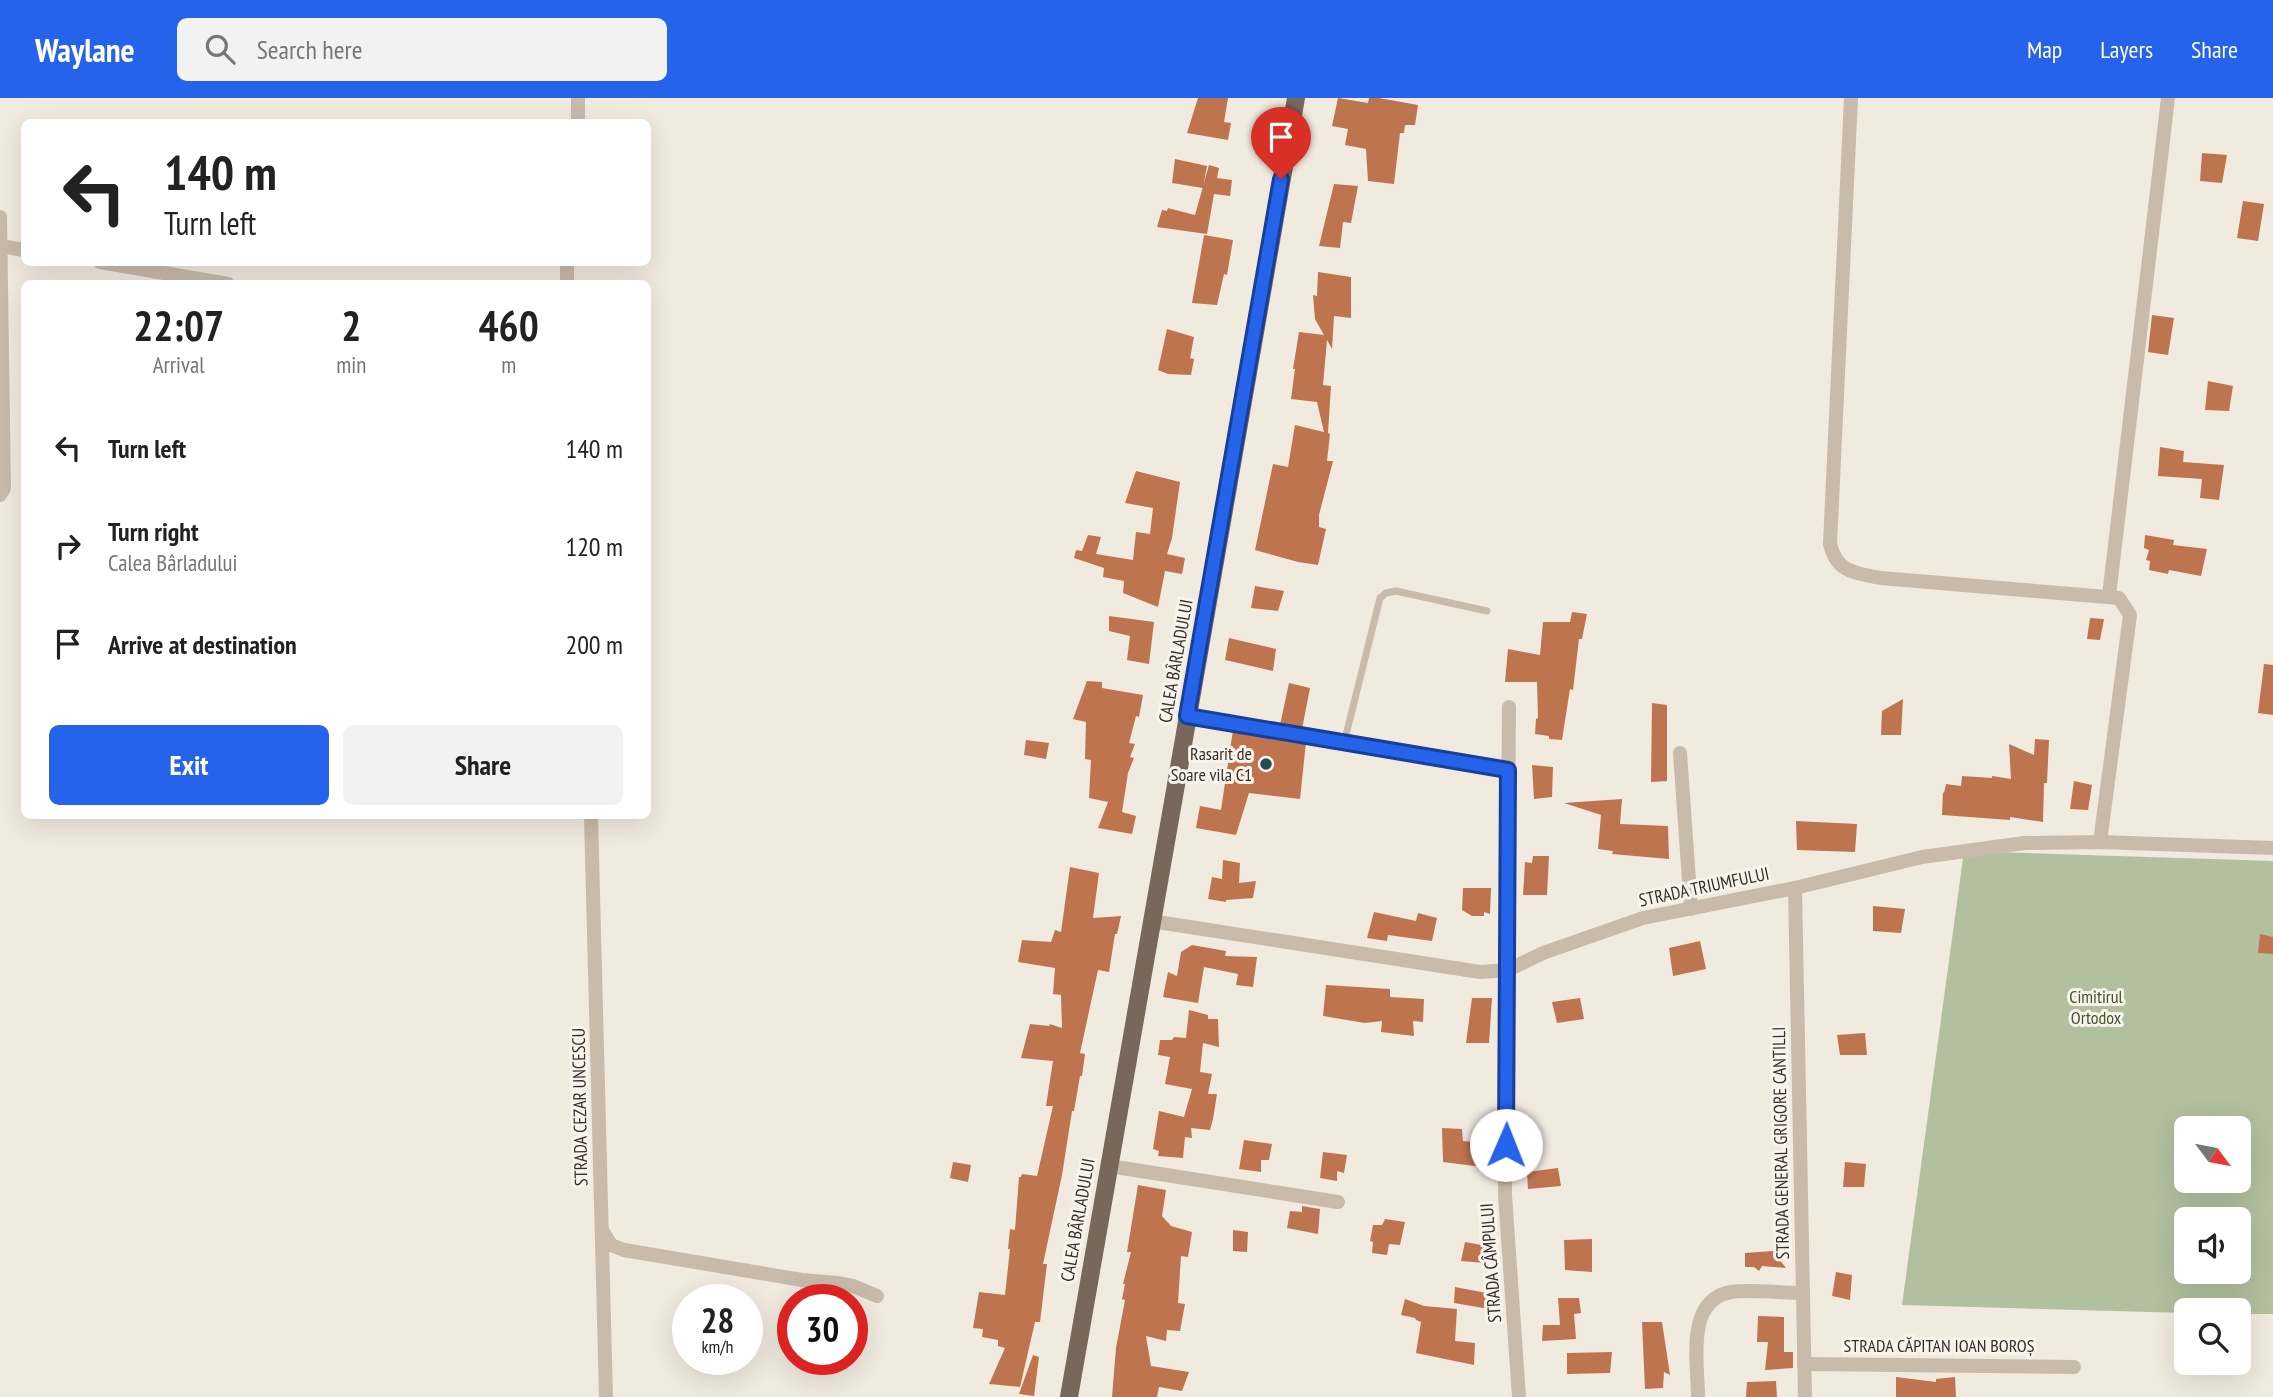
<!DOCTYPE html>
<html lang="en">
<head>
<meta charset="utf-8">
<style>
  :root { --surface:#fff; --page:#f2f2f2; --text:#222; --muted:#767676; --accent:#2563eb }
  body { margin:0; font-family:"PT Sans Narrow",sans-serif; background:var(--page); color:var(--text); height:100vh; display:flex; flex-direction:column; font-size:26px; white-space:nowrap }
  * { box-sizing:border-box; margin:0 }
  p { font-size:23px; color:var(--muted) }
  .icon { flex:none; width:38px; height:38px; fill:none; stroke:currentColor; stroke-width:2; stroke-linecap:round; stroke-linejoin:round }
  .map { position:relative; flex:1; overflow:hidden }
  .details { position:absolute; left:21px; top:182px; width:630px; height:539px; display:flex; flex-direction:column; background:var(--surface); border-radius:10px; box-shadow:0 7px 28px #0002 }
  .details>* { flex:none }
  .guide { position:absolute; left:21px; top:21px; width:630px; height:147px; border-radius:10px; box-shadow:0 7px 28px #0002; background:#fff; color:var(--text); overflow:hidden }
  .needle { width:46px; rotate:122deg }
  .fabs { position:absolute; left:2174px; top:1018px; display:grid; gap:14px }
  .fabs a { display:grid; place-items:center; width:77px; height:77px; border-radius:10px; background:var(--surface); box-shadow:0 7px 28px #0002; font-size:35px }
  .speed { position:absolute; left:672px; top:1186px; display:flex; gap:14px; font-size:35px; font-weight:700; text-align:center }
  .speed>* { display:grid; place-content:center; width:91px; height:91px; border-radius:50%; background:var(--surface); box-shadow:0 7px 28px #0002; line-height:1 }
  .speed small { font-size:18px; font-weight:400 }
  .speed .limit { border:10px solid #d22; background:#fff; color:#111 }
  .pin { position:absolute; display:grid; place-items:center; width:60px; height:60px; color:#fff; margin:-72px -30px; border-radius:50% 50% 50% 0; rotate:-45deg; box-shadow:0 0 7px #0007 }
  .pin .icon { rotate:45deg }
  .me { position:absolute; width:77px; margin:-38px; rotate:1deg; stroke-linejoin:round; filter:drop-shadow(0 0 5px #0008) }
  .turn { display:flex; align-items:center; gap:24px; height:147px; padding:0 28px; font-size:32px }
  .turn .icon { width:91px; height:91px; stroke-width:2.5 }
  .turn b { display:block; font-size:49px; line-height:60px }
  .eta { display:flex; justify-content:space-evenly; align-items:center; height:119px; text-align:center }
  .eta b { font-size:42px; font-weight:700; line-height:49px }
  .cta { display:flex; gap:14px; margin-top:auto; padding:14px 28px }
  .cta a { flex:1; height:80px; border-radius:10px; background:var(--accent); color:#fff; font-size:28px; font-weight:700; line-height:80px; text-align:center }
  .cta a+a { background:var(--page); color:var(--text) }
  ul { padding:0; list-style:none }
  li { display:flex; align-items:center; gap:21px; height:98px; padding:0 28px }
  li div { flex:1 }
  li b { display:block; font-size:26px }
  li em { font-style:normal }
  header { display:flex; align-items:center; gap:42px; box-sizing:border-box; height:98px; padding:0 35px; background:var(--accent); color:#fff }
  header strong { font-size:33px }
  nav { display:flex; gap:38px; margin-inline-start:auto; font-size:24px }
  .search { width:490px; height:63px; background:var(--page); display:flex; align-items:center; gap:18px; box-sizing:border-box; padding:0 24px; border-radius:10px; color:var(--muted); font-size:26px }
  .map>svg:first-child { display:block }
  .green { fill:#b2c09f; fill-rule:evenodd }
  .building { fill:#bf7450 }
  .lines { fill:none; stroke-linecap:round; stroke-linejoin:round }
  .lane { stroke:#c9bbab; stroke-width:7 }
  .street { stroke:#c9bbab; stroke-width:14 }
  .primary { stroke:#78685c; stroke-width:18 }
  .route-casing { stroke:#184099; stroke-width:18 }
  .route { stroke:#2563eb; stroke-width:12 }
  .poi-dot { fill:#224e56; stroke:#f9f4eb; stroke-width:2.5 }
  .labels { text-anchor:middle; stroke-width:6; stroke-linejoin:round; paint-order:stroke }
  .street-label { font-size:18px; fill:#372f2a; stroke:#f9f4eb }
  .poi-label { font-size:18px; fill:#372f2a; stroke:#f9f4eb; text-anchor:end }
  .park-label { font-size:18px; fill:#43542f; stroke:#f9f4eb }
</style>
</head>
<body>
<header>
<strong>Waylane</strong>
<div class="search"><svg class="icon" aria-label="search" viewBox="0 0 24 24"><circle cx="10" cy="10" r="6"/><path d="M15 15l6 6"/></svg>Search here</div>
<nav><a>Map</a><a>Layers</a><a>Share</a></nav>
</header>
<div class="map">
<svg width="2273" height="1299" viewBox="0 0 2273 1299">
  <rect width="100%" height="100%" fill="#f1eadf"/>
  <path class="green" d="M1964,753l309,10v453h-35v-3h-52v2l-284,-8zM2186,1031h52v52h-52zM2186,1122h52v52h-52z"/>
  <g class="building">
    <path d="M1198,0h30l-4,24 7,1 -3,17 -41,-7z"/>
    <path d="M1338,0l30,5 1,-5h10l39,7 -3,20h-10l-1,8h-4l-6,51 -26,-3 -2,-32 -21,-4 3,-16 -16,-3z"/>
    <path d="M2202,55l25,2 -5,28 -22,-2z"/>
    <path d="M1175,61l32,7 -4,22 -31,-5z"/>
    <path d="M1209,67l10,3 -2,10 15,2 -2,16 -16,-2 -7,40 -50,-7 5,-17 5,1 1,-3 27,7z"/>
    <path d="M1334,86l24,2 -7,37 -8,-1 -3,26 -21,-2z"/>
    <path d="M2243,103l21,3 -6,37 -21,-3z"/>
    <path d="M1204,137l29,5 -6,35 -3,-1 -7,31 -25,-2z"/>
    <path d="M1318,174l33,5v41l-17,-2 -2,33 -5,-9 -4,45 8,1 -3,47 2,1 -3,27h6l-14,54v12l7,2 -8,36 -20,-3 -43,-12 18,-86 15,3 7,-42 29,7 -7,-30 -26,-3 4,-30h-2l6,-37 25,3 -9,-16 -2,-24 4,1z"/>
    <path d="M2152,217l22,3 -6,37 -20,-3z"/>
    <path d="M1167,231l27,8 -4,21 4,1 -3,16 -23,-1 -10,-4z"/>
    <path d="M2208,283l25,5 -4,25 -24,-1z"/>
    <path d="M2160,349l24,4 -1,11 41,3 -5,35 -19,-2 2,-19 -44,-3z"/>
    <path d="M1136,373l44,11 -8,56 -5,16 18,4 -3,16 -17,-3 -7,36 -35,-14 1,-12 -21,-4 1,-9 -30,-10 2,-8 6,1 6,-16 13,2 -5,17 37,6 3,-28 14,2 3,-26 -28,-5z"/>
    <path d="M2145,437l29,5 -1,5 34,4 -6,27 -32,-6 -1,4 -19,-4 1,-9 -4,-1 3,-10 -5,-2z"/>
    <path d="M1255,488l29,5 -6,20 -27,-3z"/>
    <path d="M1572,514l15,2 -5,25h-3l-6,51 -3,-1 -8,51 -13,-1v-3l-14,-2 1,-15 2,-1 -1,-36h-32l3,-33 32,6 3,-33h27z"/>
    <path d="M1109,518l45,6 -5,42 -22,-4 3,-24 -21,-5z"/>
    <path d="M2090,520l14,1 -4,21 -13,-1z"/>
    <path d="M1229,540l47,11 -3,22 -48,-11z"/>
    <path d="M2264,566l9,1v50l-15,-2z"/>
    <path d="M1087,583l15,1v6l41,7 -4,22 -3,-1 -7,27 6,1 -5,13 4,1 -6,15 -6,39 14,4 -4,18 -34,-6 10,-26 -19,-4 2,-38 -6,-1 1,-37 -13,-3z"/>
    <path d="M1289,585l21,5 -8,41 -22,-4z"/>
    <path d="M1903,601l-2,36h-20l1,-24z"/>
    <path d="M1652,605l15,2v76l-16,1z"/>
    <path d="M1233,632l73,12 -6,57 -51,-6 -13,42 -40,-7 4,-22 21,4z"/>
    <path d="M2035,641l14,1 -2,43h-3l-1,39 -33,-5v3l-68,-5 1,-23 1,1 2,-9 15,2 1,-10 30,2v-2l19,3 -2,-35 25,11z"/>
    <path d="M1026,642l23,3 -3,16 -22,-4z"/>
    <path d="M1532,667l21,2 -1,30 -18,2z"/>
    <path d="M2074,683l18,4 -4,25 -18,-1z"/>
    <path d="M1622,701l-2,25 48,2 1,33 -57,-5 1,-3 -15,-2 3,-34 -37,-12z"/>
    <path d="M1796,723l61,3 -2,28 -58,-2z"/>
    <path d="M1533,758h16l-2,39h-24l2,-33 7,1z"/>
    <path d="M1223,762l17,3 -1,20 17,-2 -3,17 -27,2v2l-18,-3 4,-22 10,2z"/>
    <path d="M1070,769l29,6 -6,45 28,-2 -4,18h-2l-6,38 -11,-2 -18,83 5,1 -3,22h-2l-6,35h-2l-10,64 -19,89h4l-7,58h-5l-15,65 -31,-3 16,-36 -7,-2v-6l-16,-3 1,-8 -10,-1 6,-36 26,3 5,-46h-2l2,-20 5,1 4,-53h2l1,-3 15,2 16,-70h-7l7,-45 -32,-3 9,-34 19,2 1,-2 12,4 -1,-33 -8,-1 2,-26 -37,-6 4,-22 29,2 4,-12 6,2z"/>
    <path d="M1463,790h28l-1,26 -6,-2v4h-12l-10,-6z"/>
    <path d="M1873,808l32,3 -4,24 -28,-2z"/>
    <path d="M1374,814l42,9 2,-8 19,5 -5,23 -44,-6 -1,6 -20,-3z"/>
    <path d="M2260,836l13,3v17l-15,-1z"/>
    <path d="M1700,843l6,28 -33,7 -4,-28z"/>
    <path d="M1192,847l34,6 -1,5 32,1 -4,30 -17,-2 2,-11 -34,-7 -6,36 -35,-6 5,-25 9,4 4,-24z"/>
    <path d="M1326,887l64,4v8l34,2 -1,23 -10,-1 1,15 -33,-4 1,-11 -17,2 -42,-7z"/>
    <path d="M1472,900h20l-3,45h-23z"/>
    <path d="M1580,900l4,21 -27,4 -5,-21z"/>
    <path d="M1189,912l19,5v4h10l1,28 -16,-4 -3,29 12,2 -4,20h9l-4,25 -3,11 -19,-2 1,10 -7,-1 -2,21 -25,-2 1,-5 -6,-2 6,-38 25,6 8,-28 -27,-5 5,-27 -12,-2 2,-15h12l2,-3 12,1z"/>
    <path d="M1865,935l2,22h-27l-3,-20z"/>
    <path d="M1442,1030l20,1 1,12 20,2 -1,24 -39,-5z"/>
    <path d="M1244,1042l28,4 -3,16h-8v12l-22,-3z"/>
    <path d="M1323,1054l24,3 -3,18 -7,-2v10l-17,-3z"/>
    <path d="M953,1064l18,3 -3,17 -18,-4z"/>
    <path d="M1845,1064l21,2 -2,23h-21z"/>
    <path d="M1558,1070l3,18 -33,3 -1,-17z"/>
    <path d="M1138,1087l28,5 -4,26 9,10 21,6 -4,25 -7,-1 -3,47 7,1 -5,27 -13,-1 -1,11 -20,-5 5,30 38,6 -7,19 -23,-4 -2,10h-45l4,-49 9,-48 -3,-1 3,-15h-2l8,-32h-4z"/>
    <path d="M1302,1108l18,3 -2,25 -31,-6 3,-17 12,1z"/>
    <path d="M1385,1121l20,3 -5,23 -11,-1 -2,11 -15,-2 1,-11 -3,-1 3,-16h9z"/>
    <path d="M1233,1132l15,2 -1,20 -14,-1z"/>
    <path d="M1592,1141v33l-27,-2 -1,-30z"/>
    <path d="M1465,1144l22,4 -1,17 -25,-2z"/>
    <path d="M1773,1153l13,17 -24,-2 -3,5 -5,-4h-9v-14z"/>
    <path d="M1836,1174l16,3 -2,25 -18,-4z"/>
    <path d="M1455,1189l42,8 4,16 -47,-8z"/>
    <path d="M1558,1200h21l2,15 -7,1 2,25 -34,2 1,-16h17z"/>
    <path d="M1405,1201l19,7 33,3 -2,32 20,2 -1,22 -58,-12 5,-31 -5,-2 -1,-2 -14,-3z"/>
    <path d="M1758,1218l26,1v35h9v16l-28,2 3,-28h-11z"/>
    <path d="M1642,1224h20l8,53 -6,-3 -1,16 -18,1z"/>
    <path d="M1612,1254l-2,21 -43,1v-21z"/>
    <path d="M1033,1257l6,2 -5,39 -15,-2z"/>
    <path d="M1896,1279l40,5v-3l19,-2 1,20h-60z"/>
    <path d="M1776,1283l1,16h-31l1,-15z"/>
  </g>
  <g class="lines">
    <g class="lane">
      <path d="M1188,618l320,54"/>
      <path d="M1344,645l36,-145 6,-5 10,-2 91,20"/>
    </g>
    <g class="street">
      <path d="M1851,0l-21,446c7,29 25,29 51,34l238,20 11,17 -30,227"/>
      <path d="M578,24v-24"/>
      <path d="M0,119l4,271 -4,7"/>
      <path d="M0,148l24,4"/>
      <path d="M100,164l128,22"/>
      <path d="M567,164v22"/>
      <path d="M2109,498l59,-498"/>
      <path d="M1509,609l-4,488 14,202"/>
      <path d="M1680,655l11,156"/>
      <path d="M591,718l15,581"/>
      <path d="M1795,790l10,509"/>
      <path d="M1151,823l329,51 28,-2 35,-17 100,-35 152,-30 127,-31 102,-14 76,-1 173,6"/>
      <path d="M1109,1068l229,36"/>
      <path d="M603,1134l8,13 13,5 178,30 35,3 16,3 24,10"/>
      <path d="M1804,1266l270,3"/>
      <path d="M1698,1299c0,-34 -13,-97 33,-105 19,-3 51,1 72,1"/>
    </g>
    <path class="primary" d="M1069,1299l227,-1299"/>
  </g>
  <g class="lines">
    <g class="route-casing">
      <path id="route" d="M1281,81l-94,537 321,54 -2,375"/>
    </g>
    <use href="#route" class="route"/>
  </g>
  <circle class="poi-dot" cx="1266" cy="666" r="7"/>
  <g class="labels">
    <g class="street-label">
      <text transform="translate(1176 563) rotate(-80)" y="6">CALEA BÂRLADULUI</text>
      <text transform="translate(1704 789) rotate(-12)" y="6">STRADA TRIUMFULUI</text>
      <text transform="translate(580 1009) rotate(-91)" y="6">STRADA CEZAR UNCESCU</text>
      <text transform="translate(1781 1045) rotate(-91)" y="6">STRADA GENERAL GRIGORE CANTILLI</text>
      <text transform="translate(1078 1122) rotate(-80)" y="6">CALEA BÂRLADULUI</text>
      <text transform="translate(1491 1165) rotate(-94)" y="6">STRADA CÂMPULUI</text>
      <text x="1939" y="1254">STRADA CĂPITAN IOAN BOROȘ</text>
    </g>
    <g class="poi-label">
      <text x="1252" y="662">Rasarit de<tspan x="1252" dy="21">Soare vila C1</tspan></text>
    </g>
    <g class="park-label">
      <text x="2096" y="905">Cimitirul<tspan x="2096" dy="21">Ortodox</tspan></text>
    </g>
  </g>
</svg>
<div class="fabs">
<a><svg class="needle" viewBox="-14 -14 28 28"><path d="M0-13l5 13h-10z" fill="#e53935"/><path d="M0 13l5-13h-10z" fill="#767676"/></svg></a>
<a><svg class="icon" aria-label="sound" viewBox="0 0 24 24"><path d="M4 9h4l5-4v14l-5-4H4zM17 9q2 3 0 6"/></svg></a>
<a><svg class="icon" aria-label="search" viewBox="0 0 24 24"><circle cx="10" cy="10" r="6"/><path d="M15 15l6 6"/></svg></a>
</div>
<div class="speed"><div>28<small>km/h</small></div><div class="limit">30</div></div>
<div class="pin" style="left:1281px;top:81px;background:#d93025"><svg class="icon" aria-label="arrive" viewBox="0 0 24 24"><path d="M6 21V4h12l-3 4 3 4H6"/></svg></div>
<svg class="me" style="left:1506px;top:1047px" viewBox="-20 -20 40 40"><circle r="19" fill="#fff"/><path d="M0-13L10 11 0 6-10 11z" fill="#2563eb"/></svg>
<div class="guide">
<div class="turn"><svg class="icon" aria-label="left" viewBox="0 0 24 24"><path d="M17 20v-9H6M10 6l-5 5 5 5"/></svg><div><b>140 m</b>Turn left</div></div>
</div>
<section class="details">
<div class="eta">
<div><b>22:07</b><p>Arrival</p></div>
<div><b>2</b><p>min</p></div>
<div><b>460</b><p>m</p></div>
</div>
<ul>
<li><svg class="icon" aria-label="left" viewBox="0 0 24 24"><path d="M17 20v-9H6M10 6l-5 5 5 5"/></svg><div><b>Turn left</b></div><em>140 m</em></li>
<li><svg class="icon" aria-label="right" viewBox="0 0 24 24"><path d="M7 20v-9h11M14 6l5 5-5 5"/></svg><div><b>Turn right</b><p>Calea Bârladului</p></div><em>120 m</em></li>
<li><svg class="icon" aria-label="arrive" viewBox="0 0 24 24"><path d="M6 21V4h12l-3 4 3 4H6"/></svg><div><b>Arrive at destination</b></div><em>200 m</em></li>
</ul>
<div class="cta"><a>Exit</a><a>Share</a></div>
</section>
</div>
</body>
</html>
